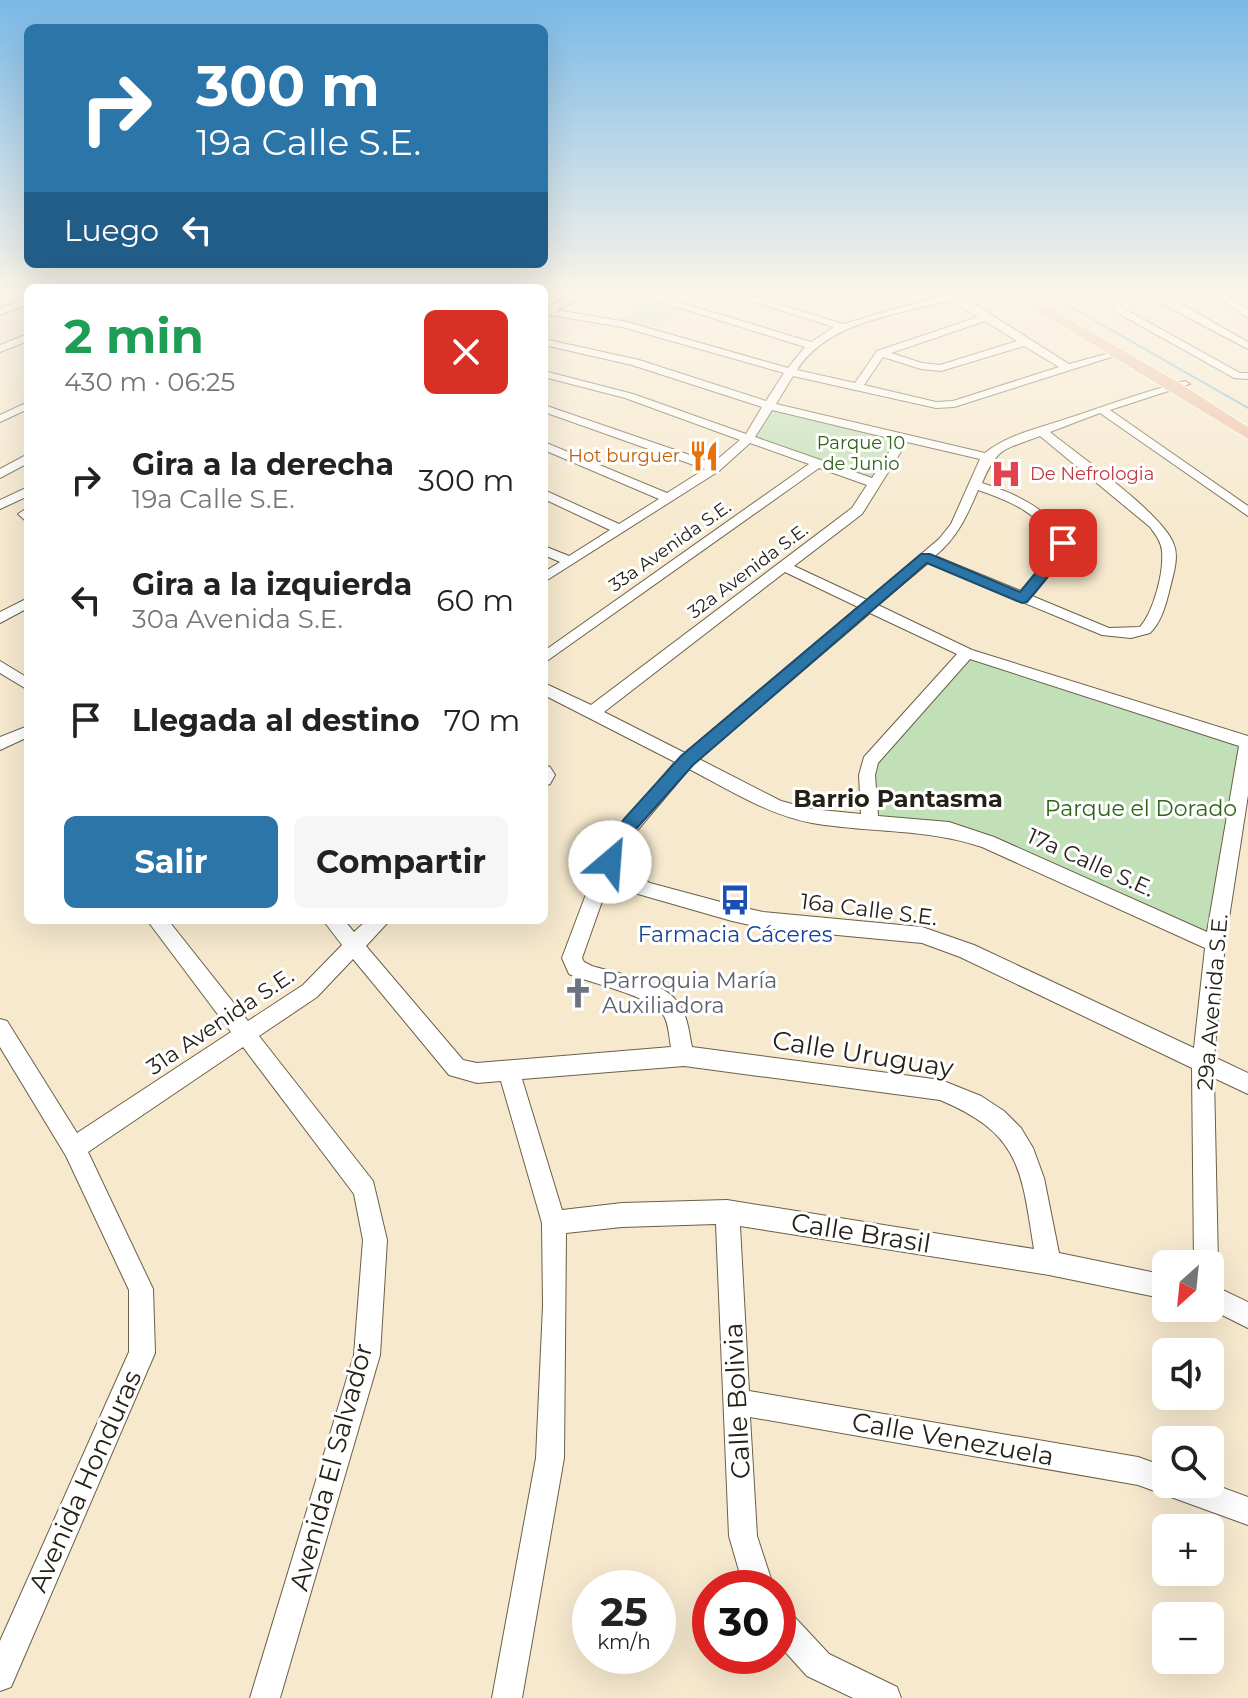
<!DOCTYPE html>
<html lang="es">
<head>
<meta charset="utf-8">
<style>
  :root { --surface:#fff; --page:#f6f6f6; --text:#222; --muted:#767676; --accent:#2b75a9 }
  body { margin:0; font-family:Montserrat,sans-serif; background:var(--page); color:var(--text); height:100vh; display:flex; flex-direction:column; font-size:30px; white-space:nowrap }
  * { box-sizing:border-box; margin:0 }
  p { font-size:26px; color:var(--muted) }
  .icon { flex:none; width:44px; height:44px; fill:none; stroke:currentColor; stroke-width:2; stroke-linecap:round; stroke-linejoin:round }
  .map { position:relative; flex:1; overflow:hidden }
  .details { position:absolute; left:24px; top:284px; width:524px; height:640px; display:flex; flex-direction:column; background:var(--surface); border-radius:12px; box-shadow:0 8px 32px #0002 }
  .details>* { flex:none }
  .top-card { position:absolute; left:24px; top:24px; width:524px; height:244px; border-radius:12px; box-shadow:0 8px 32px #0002; background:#2b75a9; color:#fff; overflow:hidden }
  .needle { width:52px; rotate:207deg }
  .buttons { position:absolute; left:1152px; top:1250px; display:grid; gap:16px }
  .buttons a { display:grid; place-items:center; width:72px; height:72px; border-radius:12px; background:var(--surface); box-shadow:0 8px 32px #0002; font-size:40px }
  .speed { position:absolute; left:572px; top:1570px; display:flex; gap:16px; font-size:40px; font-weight:700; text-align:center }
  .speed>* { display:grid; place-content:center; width:104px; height:104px; border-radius:50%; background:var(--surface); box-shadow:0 8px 32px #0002; line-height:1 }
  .speed small { font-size:20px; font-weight:400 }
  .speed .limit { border:12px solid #d22; background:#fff; color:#111 }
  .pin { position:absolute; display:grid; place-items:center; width:68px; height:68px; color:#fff; margin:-34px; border-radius:16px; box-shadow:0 4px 12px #0006 }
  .me { position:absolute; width:88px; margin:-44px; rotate:27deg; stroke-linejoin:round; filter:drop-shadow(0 0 6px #0008) }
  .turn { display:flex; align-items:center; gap:28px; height:168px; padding:0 40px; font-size:36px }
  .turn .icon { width:104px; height:104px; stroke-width:2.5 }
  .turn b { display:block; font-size:56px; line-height:68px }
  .then { display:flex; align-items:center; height:76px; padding:0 40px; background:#0003; gap:16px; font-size:30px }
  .round { display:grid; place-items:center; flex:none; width:84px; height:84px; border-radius:12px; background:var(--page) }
  .overview { display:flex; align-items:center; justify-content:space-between; height:136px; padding:0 40px }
  h1 { font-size:48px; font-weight:700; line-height:60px; color:#1e9e55 }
  .button { display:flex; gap:16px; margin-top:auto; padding:16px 40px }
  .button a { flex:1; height:92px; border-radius:12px; background:var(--accent); color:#fff; font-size:32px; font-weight:700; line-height:92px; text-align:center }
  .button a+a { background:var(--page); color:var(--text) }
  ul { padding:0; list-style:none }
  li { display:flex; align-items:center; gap:24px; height:120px; padding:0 40px }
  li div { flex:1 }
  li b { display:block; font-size:30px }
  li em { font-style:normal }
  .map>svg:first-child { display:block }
  .green { fill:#c1e0b8 }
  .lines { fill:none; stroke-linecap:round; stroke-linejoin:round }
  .stream { stroke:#75c1e5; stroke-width:2 }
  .minor-casing { stroke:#6b5f48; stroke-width:2 }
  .major-casing { stroke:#fff; stroke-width:2 }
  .minor { fill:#fff; fill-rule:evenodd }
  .major { fill:#edc0a6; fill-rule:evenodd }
  .route { fill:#2b75a9; stroke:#1c4c6e; stroke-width:2 }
  .labels { text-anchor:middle; stroke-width:6; stroke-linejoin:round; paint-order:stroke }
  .far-park-label { font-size:18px; fill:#2e6318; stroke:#fff }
  .far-food-label { font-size:18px; fill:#c56008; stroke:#fff; text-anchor:end }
  .far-health-label { font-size:18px; fill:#be3a42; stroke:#fff; text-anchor:start }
  .far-street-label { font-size:18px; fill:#252117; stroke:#fff }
  .park-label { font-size:22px; fill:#2e6318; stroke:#fff }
  .street-label { font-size:22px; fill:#252117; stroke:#fff }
  .transit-label { font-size:22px; fill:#164399; stroke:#fff }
  .worship-label { font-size:22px; fill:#5b616d; stroke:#fff; text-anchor:start }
  .neighbourhood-label { font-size:24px; font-weight:bold; fill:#252117; stroke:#fff }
  .near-street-label { font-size:26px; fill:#252117; stroke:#fff }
</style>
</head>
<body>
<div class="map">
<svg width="1248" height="1698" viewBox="0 0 1248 1698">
  <rect width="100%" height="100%" fill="#f6e9ce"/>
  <g class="green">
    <path d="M646,300l38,11 -24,17 -38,-8z"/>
    <path d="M769,406l135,32 -28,46 -128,-45z"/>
    <path d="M967,653l281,90 -33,201 -227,-102 -118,-22v-59z"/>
  </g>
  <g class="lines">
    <path class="stream" d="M1050,295l198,113"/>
    <g class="minor-casing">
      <g id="minor">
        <path d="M574,295h13l-31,15 71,12 161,46 17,-21 -166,-52h16l156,47 23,-15 -102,-32h16l95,29 101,-29h16l109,69 52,-14v4l-167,53 -18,1 -143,-32 -17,28 209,49c17,-14 42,-22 62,-28 46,-14 91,-32 138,-44l5,3 -80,26 138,96v10l-148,-103 -50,19c28,23 114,82 124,113 5,13 -1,30 -4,43 -4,16 -8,33 -20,45l-19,5 -29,-3 -174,-72 -50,42 94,45 276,86v59l-23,149 -11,113 34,16v21l-34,-16 4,186 -3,9 -5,1v-10h-16l-2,-196 -232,-111 -38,-14 -159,-15 -31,-7 -94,-27 -27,-18 -29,82 2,4 8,4c26,8 71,14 87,38 9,13 10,29 13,43l249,33 40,16 23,15 17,17 12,20 11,30 15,75 107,22v24l-117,-24 -309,-49 9,165 389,66 28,10v17l44,-1 38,14v28l-110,-40 -388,-68 7,119 17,52h-30l-15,-52 -13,-312 -94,3 -56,6 -2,225 -42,240h-30l44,-240 7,-152 -1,-83 -41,-142 -24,2 -28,-8 -96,-116 -36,38 -58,39 114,145 14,59 -7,115 -100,343h-30l104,-343 9,-115 -9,-46 -111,-147 -155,105 65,137 2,64 -144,334 -11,4v-50l129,-289v-62l-63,-134 -66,-109v-28l7,2 70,112 154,-101 -84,-112h21l80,101 55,-36 39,-40 -19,-25h21l10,12 13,-12h23l-24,26 97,114 14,3 194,-16c-2,-10 -2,-22 -7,-31 -13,-21 -72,-32 -95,-42l-7,-16 32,-85 17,-36 64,-75 -131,-67v-12l47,22 261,-197 15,-23 -48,-17 -275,195v-12l265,-187 -59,-21 -31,28 -175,111v-10l16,-10 -16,-7v-9l25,10 41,-26 -66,-31v-9l75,34 40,-25 -115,-49v-8l123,51 38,-24 -161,-57v-7l169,58 27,-23 -115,-42 -81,-21v-6l89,23 113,40 16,-27 -130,-42 -88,-20v-6l95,21 127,41 18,-28 -162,-46 -78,-13v-6zM950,300l28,17 -101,34 -22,32 -58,-13c31,-49 101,-55 153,-70zM985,321l32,20 -77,24 -18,-2 -31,-10zM1024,346l35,21 -106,34 -17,1 -72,-17 19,-28 38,12 20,2zM772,410l125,30 -25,38 -117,-41zM1040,436l110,91c5,7 11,14 12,24 2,21 -8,60 -22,76l-31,1 -77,-32 32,-39 6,-14c-22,-34 -50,-48 -88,-60 16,-37 22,-33 58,-47zM907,442l73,17 -29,65 -12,15 -72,61 -73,-34 68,-52zM978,490c33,11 60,23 78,53l-3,10 -32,38 -86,-35c22,-18 32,-40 43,-66zM785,572l73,35 -173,146 -81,-41zM870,613l87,41 -93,103 -5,18 2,39 -50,-5 -30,-8 -82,-42zM970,659l269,87 -32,186 -213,-95 -45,-15 -71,-6 -3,-41 3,-12zM689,769c39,20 79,46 123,54 58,10 113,5 170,24l223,101 -11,100 -220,-103 -52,-18 -159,-15 -31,-7 -82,-22 -20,-11 -12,-13 7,-14zM684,1066l256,34c81,34 81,69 94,149l-307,-49 -105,3 -60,7 -40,-131z"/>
        <path d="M1097,295c10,0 22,2 26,13l117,65h8v6l-14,-1 -118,-66 -3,-6z"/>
        <path d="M1155,295h10l83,47v7l-91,-48z"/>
        <path d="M1215,295h11l22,15v8z"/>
        <path d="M28,298v6l-28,11v-6z"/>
        <path d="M28,334v7l-28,11v-7z"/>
        <path d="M28,402v7l-28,13v-7z"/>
        <path d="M28,454v9l-28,15v-9z"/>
        <path d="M28,487v9l-28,13v-9z"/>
        <path d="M24,510l4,1v12l-10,-9z"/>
        <path d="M28,598v10l-28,15v-11z"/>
        <path d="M0,661l28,17v12l-28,-17z"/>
        <path d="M28,726v11l-28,13v-13z"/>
        <path d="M544,765l6,2 5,8 -5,9 -6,2z"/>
        <path d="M1210,1284l38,18v26l-40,-20h2z"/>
        <path d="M778,1607l11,4 40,43 68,33 4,11h-48l-46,-22 -29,-32z"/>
      </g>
    </g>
    <g class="major-casing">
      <path id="major" d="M1011,295h16l154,89 67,43v12z"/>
    </g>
    <use href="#minor" class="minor"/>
    <use href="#major" class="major"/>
  </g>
  <linearGradient id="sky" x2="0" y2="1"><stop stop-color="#7ab9e7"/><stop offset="0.55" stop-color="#fbf5e9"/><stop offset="1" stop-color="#fbf5e9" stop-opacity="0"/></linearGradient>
  <rect width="1248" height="533" fill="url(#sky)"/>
  <path class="route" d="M1063,539l7,4 -6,14 -37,45 -5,1 -95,-40 -234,202 -57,64 -11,15 -8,24h-14l-2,-6 7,-20 16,-23 57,-63 240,-202h9l90,38 32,-39 6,-12z"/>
  <defs>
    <g id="restaurant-bare" transform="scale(2.4)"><path d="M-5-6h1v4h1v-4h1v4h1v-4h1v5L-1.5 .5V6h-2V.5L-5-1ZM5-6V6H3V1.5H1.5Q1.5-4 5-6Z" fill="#e8710a" stroke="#fff" stroke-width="2.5" paint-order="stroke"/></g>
    <g id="hospital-bare" transform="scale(2.4)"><path d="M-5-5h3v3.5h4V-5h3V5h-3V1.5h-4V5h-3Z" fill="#e0444e" stroke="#fff" stroke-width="2.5" paint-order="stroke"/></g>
    <g id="bus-bare" transform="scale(2.4)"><path d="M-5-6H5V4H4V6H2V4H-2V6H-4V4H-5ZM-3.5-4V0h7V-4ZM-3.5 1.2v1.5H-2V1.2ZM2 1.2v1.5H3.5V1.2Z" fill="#1a4fb4" stroke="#fff" stroke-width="2.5" paint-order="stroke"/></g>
    <g id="church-bare" transform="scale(2.4)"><path d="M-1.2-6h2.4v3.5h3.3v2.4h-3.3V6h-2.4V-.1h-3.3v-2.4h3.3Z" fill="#6b7280" stroke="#fff" stroke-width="2.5" paint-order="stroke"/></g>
  </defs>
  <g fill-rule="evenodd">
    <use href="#restaurant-bare" x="704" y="456"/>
    <use href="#hospital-bare" x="1006" y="474"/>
    <use href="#bus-bare" x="735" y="900"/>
    <use href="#church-bare" x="578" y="993"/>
  </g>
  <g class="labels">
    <g class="far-park-label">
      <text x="861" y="449">Parque 10<tspan x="861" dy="21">de Junio</tspan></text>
    </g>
    <g class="far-food-label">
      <text x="680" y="462">Hot burguer</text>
    </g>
    <g class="far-health-label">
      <text x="1030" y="480">De Nefrologia</text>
    </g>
    <g class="far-street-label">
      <text transform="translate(670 546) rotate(-35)" y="6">33a Avenida S.E.</text>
      <text transform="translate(748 571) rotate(-37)" y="6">32a Avenida S.E.</text>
    </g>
    <g class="park-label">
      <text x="1141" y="816">Parque el Dorado</text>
    </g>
    <g class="street-label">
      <text transform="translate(1091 862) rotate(24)" y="8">17a Calle S.E.</text>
      <text transform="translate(869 909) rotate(7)" y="8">16a Calle S.E.</text>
      <text transform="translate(1212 1002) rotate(-85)" y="8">29a Avenida S.E.</text>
      <text transform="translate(220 1021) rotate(-34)" y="8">31a Avenida S.E.</text>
    </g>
    <g class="transit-label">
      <text x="735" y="942">Farmacia Cáceres</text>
    </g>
    <g class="worship-label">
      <text x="602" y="988">Parroquia María<tspan x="602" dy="25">Auxiliadora</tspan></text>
    </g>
    <g class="neighbourhood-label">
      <text x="898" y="807">Barrio Pantasma</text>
    </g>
    <g class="near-street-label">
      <text transform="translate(863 1054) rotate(9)" y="9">Calle Uruguay</text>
      <text transform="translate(861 1233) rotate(9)" y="9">Calle Brasil</text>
      <text transform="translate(737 1401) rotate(-93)" y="9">Calle Bolivia</text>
      <text transform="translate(953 1439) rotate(10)" y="9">Calle Venezuela</text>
      <text transform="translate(331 1467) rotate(-75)" y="9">Avenida El Salvador</text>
      <text transform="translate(85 1481) rotate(-66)" y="9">Avenida Honduras</text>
    </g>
  </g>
</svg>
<div class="buttons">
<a><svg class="needle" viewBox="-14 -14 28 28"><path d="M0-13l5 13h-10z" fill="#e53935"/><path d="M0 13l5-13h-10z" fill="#767676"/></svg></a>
<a><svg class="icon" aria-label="sound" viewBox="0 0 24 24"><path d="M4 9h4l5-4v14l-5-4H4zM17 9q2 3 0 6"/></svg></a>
<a><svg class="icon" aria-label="search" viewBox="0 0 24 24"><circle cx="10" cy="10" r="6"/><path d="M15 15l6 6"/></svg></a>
<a>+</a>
<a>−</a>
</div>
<div class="speed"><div>25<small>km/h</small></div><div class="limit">30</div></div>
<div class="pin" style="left:1063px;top:543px;background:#d93025"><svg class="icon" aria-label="arrive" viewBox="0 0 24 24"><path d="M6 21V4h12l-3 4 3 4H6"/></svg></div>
<svg class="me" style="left:610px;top:862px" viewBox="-20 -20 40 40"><circle r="19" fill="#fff"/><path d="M0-13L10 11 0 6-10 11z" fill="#2b75a9"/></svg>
<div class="top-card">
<div class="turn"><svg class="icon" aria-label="right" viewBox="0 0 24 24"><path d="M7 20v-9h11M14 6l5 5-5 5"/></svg><div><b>300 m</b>19a Calle S.E.</div></div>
<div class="then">Luego<svg class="icon" aria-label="left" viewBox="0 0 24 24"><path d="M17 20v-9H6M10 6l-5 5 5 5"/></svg></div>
</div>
<section class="details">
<div class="overview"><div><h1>2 min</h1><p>430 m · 06:25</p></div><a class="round" style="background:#d93025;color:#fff"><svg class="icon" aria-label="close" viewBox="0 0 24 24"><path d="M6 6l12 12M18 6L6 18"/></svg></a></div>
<ul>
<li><svg class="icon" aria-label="right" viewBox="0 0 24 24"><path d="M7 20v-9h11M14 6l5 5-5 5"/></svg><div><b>Gira a la derecha</b><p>19a Calle S.E.</p></div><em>300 m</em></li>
<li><svg class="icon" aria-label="left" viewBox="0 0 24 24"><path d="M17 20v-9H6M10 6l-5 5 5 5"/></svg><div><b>Gira a la izquierda</b><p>30a Avenida S.E.</p></div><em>60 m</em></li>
<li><svg class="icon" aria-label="arrive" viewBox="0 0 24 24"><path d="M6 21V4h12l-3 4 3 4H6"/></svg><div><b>Llegada al destino</b></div><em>70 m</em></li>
</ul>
<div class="button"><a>Salir</a><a>Compartir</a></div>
</section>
</div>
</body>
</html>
